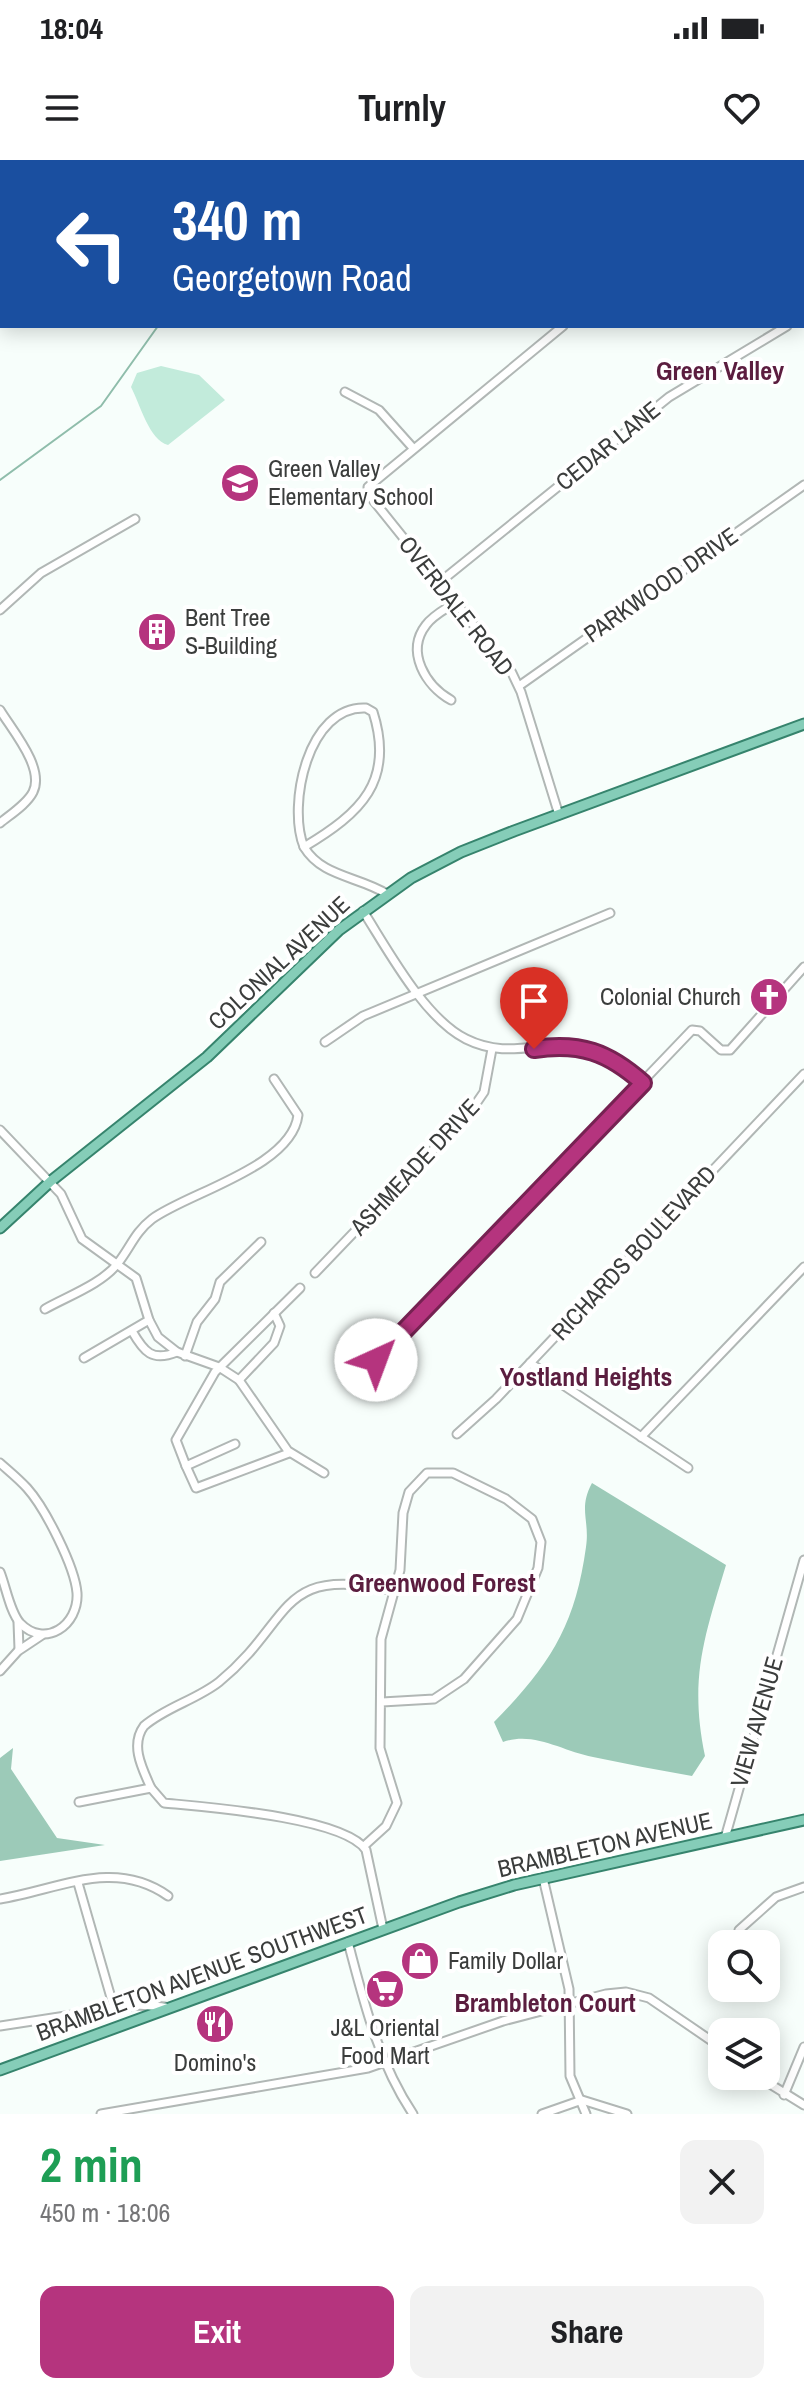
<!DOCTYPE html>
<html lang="en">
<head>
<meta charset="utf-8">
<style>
  :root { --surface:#fff; --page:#f2f2f2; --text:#202124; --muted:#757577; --accent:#b5347e }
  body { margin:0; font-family:"Archivo Narrow",sans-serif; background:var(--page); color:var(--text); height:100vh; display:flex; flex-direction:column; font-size:30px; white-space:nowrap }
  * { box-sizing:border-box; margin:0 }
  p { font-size:26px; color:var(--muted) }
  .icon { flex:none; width:44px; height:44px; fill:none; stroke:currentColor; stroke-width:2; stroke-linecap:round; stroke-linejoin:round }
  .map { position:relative; height:1954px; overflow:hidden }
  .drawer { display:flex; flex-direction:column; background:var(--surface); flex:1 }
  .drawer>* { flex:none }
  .top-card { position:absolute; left:0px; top:0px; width:804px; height:168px; box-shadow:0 4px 20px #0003; background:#1a4fa0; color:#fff; overflow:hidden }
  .tools { position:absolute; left:708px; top:1770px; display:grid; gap:16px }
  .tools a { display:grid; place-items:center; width:72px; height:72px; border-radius:16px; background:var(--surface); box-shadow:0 4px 20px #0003; font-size:40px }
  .pin { position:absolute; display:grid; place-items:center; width:68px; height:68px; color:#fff; margin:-82px -34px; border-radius:50% 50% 50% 0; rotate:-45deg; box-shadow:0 0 8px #0007 }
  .pin .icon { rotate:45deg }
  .me { position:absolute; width:88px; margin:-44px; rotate:43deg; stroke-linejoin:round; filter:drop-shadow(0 0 6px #0008) }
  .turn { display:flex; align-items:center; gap:28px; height:168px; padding:0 40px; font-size:36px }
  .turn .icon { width:104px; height:104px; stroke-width:2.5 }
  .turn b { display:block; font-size:56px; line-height:68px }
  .round { display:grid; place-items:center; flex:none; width:84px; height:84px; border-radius:16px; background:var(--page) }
  .head { display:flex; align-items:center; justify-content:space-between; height:136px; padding:0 40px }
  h1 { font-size:48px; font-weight:700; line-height:60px; color:#1e9e55 }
  .primary-button { display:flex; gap:16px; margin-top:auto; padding:16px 40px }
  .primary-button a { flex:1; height:92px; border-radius:16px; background:var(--accent); color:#fff; font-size:32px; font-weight:700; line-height:92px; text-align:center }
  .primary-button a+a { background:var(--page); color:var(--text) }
  .status { display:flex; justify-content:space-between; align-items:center; height:56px; padding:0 40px; background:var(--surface); direction:ltr }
  .status svg { height:22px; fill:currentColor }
  header { display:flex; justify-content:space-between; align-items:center; height:104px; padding:0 40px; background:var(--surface); font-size:36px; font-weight:700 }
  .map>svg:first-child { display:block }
  .green { fill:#c2ebdb }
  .forest { fill:#9ccab8 }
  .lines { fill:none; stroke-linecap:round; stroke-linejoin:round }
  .stream { stroke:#8fbdab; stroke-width:2 }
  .minor-casing { stroke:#b1b7b5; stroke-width:11 }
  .major-casing { stroke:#36846d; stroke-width:13 }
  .minor { stroke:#fff; stroke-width:7 }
  .major { stroke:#85cdb8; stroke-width:9 }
  .route-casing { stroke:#762252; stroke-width:20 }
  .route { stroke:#b5347e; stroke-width:14 }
  .labels { text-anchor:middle; stroke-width:8; stroke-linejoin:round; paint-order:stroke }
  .street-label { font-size:24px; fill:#3b3d3c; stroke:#fff }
  .poi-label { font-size:24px; fill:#3b3d3c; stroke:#fff; text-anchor:start }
  .neighbourhood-label { font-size:26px; font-weight:bold; fill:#5b1d3f; stroke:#fff }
</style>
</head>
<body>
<div class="status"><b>18:04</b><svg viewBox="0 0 49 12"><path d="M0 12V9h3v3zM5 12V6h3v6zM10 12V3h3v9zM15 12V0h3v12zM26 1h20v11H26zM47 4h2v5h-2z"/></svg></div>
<header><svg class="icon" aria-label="menu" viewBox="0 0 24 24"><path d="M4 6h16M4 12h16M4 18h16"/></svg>Turnly<svg class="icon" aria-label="heart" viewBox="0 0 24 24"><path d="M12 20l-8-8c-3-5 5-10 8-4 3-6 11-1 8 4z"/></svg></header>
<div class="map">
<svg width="804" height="1954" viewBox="0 0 804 1954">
  <rect width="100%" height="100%" fill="#f7fefb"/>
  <path class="green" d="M161,206l38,9 26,25 -57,45c-19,-5 -28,-41 -37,-58l6,-14z"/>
  <g class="forest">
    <path d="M592,1323l134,82c-22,73 -37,114 -21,191l-13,20c-33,-6 -66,-12 -99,-19 -31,-6 -59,-26 -90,-15l-9,-20c55,-56 81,-95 92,-175 4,-27 -8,-38 6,-64z"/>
    <path d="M13,1588l-2,21 46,69 48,7 -105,16v-103z"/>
  </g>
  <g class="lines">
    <g class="stream">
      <path d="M283,2l1,-2"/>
      <path d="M0,320l101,-74 57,-80"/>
    </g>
    <g class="minor-casing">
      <g id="minor">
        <path d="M516,0l1,2"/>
        <path d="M759,0l2,2"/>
        <path d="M390,2l4,-2"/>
        <path d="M802,15l2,-1"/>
        <path d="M802,71l2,3"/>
        <path d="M802,157l2,-1"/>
        <path d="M345,232l34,18 34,38"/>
        <path d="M440,422l229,-185 118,-71"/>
        <path d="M0,450l41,-37 94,-54"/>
        <path d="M519,526l285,-201"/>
        <path d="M451,540c-25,-14 -46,-48 -25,-75 7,-10 20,-16 30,-23"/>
        <path d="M366,548l7,4c22,69 -12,101 -69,135 -17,-42 4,-142 62,-139z"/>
        <path d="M0,550c12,20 45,58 33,82 -6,12 -22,22 -33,31"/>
        <path d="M559,655l-38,-123 -9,-19 -143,-178 -1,-8 195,-161"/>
        <path d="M304,687c18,30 54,29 83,47"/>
        <path d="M363,751c25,39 61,107 103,128 36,18 65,6 102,6 30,0 53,19 75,38"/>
        <path d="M325,882l38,-26 247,-103"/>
        <path d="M0,970l61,64 21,45 54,39 13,42 9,17 19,15 42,15 20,13 49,71 36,22"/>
        <path d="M315,1113l158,-165 11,-16 8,-43"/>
        <path d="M45,1149c23,-13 57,-25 73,-46 12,-15 17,-31 34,-44 35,-26 140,-52 146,-104l-24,-36"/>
        <path d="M132,1171c12,21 20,31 45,21"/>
        <path d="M185,1196l12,-34 18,-23 5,-17 41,-40"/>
        <path d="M84,1198l65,-38"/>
        <path d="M376,1200l316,-330 8,1 21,19h9l74,-83"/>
        <path d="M530,1203l158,105"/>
        <path d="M239,1220l35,-37 6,-17 -6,-13"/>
        <path d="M457,1274l39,-35 308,-325"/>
        <path d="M641,1277l163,-170"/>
        <path d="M235,1284l-49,22 -10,-26 39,-68 85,-84"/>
        <path d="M0,1303c9,8 19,16 27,25 18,20 48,79 50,105 2,32 -32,56 -57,30 -10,-11 -14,-36 -20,-51"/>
        <path d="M186,1306l10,22 93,-35"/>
        <path d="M18,1462l1,27"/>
        <path d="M0,1511l18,-20 24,-16"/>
        <path d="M151,1628c-9,-20 -21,-43 -7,-62 22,-19 52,-26 75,-44 76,-62 56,-118 176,-91"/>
        <path d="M79,1642l72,-14 13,15c41,4 180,14 202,47l17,79"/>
        <path d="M725,1678l79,-278"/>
        <path d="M364,1686l22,-20 11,-23 -17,-55 1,-109 19,-69 3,-57 6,-21 18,-19h26l53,26 26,20 9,23 -3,26 -21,51 -53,60 -30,20 -52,3"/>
        <path d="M543,1718l26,111 1,87 16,38"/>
        <path d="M78,1723l36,125"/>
        <path d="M0,1739c60,-10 114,-41 168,-3"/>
        <path d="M739,1770l37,-33 28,-10"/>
        <path d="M348,1782c16,60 30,120 65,172"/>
        <path d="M0,1866l137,-21 28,2"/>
        <path d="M757,1916l47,29"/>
        <path d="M784,1935l20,-48"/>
        <path d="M101,1954l267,-46 135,-47 103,-27 20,-2 23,6 73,50"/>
        <path d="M542,1954l40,-14 45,14"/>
      </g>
    </g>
    <g class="major-casing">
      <g id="major">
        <path d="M0,1068l51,-47 156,-124 132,-127 72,-52 50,-26 53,-21 290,-107"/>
        <path d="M0,1910l459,-168 55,-17 290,-65"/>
      </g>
    </g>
    <use href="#minor" class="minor"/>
    <use href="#major" class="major"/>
  </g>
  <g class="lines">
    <g class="route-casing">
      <path id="route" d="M376,1200l267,-277c-35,-31 -63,-41 -109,-34"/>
    </g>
    <use href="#route" class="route"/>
  </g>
  <defs>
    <g id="school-disc" transform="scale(2)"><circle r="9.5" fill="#b5347e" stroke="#fff"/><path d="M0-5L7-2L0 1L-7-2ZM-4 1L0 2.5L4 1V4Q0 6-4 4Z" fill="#fff"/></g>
    <g id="building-disc" transform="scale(2)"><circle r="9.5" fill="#b5347e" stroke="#fff"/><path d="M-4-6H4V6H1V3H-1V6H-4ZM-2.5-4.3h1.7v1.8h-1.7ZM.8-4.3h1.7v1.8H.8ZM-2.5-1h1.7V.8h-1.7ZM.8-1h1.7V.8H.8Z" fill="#fff"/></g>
    <g id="church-disc" transform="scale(2)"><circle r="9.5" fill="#b5347e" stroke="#fff"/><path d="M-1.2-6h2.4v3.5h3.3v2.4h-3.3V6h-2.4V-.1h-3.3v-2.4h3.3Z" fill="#fff"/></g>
    <g id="shop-disc" transform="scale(2)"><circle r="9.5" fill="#b5347e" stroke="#fff"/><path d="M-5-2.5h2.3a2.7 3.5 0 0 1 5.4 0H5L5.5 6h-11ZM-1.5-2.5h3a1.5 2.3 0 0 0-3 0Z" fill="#fff"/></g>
    <g id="supermarket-disc" transform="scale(2)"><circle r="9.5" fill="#b5347e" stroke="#fff"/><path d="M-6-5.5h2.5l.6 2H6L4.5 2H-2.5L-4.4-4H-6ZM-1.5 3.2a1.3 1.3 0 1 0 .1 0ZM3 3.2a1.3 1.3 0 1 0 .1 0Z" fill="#fff"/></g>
    <g id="restaurant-disc" transform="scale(2)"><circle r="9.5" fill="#b5347e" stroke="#fff"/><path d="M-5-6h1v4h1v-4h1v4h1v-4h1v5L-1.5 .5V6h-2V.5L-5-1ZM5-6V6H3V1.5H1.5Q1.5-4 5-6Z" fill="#fff"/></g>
  </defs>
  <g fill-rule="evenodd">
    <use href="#school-disc" x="240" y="323"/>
    <use href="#building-disc" x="157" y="472"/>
    <use href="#church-disc" x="769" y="837"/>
    <use href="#shop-disc" x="420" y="1801"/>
    <use href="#supermarket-disc" x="385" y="1829"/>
    <use href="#restaurant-disc" x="215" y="1864"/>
  </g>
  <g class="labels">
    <g class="street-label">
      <text transform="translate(608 286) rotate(-39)" y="8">CEDAR LANE</text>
      <text transform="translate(661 425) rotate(-35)" y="8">PARKWOOD DRIVE</text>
      <text transform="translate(456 446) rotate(52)" y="8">OVERDALE ROAD</text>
      <text transform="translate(279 803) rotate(-43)" y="8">COLONIAL AVENUE</text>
      <text transform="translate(415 1007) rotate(-47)" y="8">ASHMEADE DRIVE</text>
      <text transform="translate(634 1093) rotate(-47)" y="8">RICHARDS BOULEVARD</text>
      <text transform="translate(757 1562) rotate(-74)" y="8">VIEW AVENUE</text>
      <text transform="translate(605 1685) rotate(-13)" y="8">BRAMBLETON AVENUE</text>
      <text transform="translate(202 1814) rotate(-20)" y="8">BRAMBLETON AVENUE SOUTHWEST</text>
    </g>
    <g class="poi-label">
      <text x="268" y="317">Green Valley<tspan x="268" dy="28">Elementary School</tspan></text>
      <text x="185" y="466">Bent Tree<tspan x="185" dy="28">S-Building</tspan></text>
      <text x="741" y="845" text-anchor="end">Colonial Church</text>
      <text x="448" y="1809">Family Dollar</text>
      <text x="385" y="1876" text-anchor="middle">J&amp;L Oriental<tspan x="385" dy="28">Food Mart</tspan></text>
      <text x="215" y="1911" text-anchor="middle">Domino's</text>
    </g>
    <g class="neighbourhood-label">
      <text x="720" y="220">Green Valley</text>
      <text x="586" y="1226">Yostland Heights</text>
      <text x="442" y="1432">Greenwood Forest</text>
      <text x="545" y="1852">Brambleton Court</text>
    </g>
  </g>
</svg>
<div class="tools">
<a><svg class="icon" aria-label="search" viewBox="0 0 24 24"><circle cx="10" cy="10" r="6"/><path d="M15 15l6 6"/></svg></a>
<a><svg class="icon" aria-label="layers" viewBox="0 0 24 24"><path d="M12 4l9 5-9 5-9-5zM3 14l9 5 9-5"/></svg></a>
</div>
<div class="pin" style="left:534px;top:889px;background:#d93025"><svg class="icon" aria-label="arrive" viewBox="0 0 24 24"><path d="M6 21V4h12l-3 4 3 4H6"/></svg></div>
<svg class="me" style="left:376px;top:1200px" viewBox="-20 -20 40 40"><circle r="19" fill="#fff"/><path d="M0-13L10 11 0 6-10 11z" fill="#b5347e"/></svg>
<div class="top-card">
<div class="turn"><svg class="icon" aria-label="left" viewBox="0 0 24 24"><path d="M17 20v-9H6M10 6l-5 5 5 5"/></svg><div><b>340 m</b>Georgetown Road</div></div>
</div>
</div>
<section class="drawer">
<div class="head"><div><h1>2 min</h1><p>450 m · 18:06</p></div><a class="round"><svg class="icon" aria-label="close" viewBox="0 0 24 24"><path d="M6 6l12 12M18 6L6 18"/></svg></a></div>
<div class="primary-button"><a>Exit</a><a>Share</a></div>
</section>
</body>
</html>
